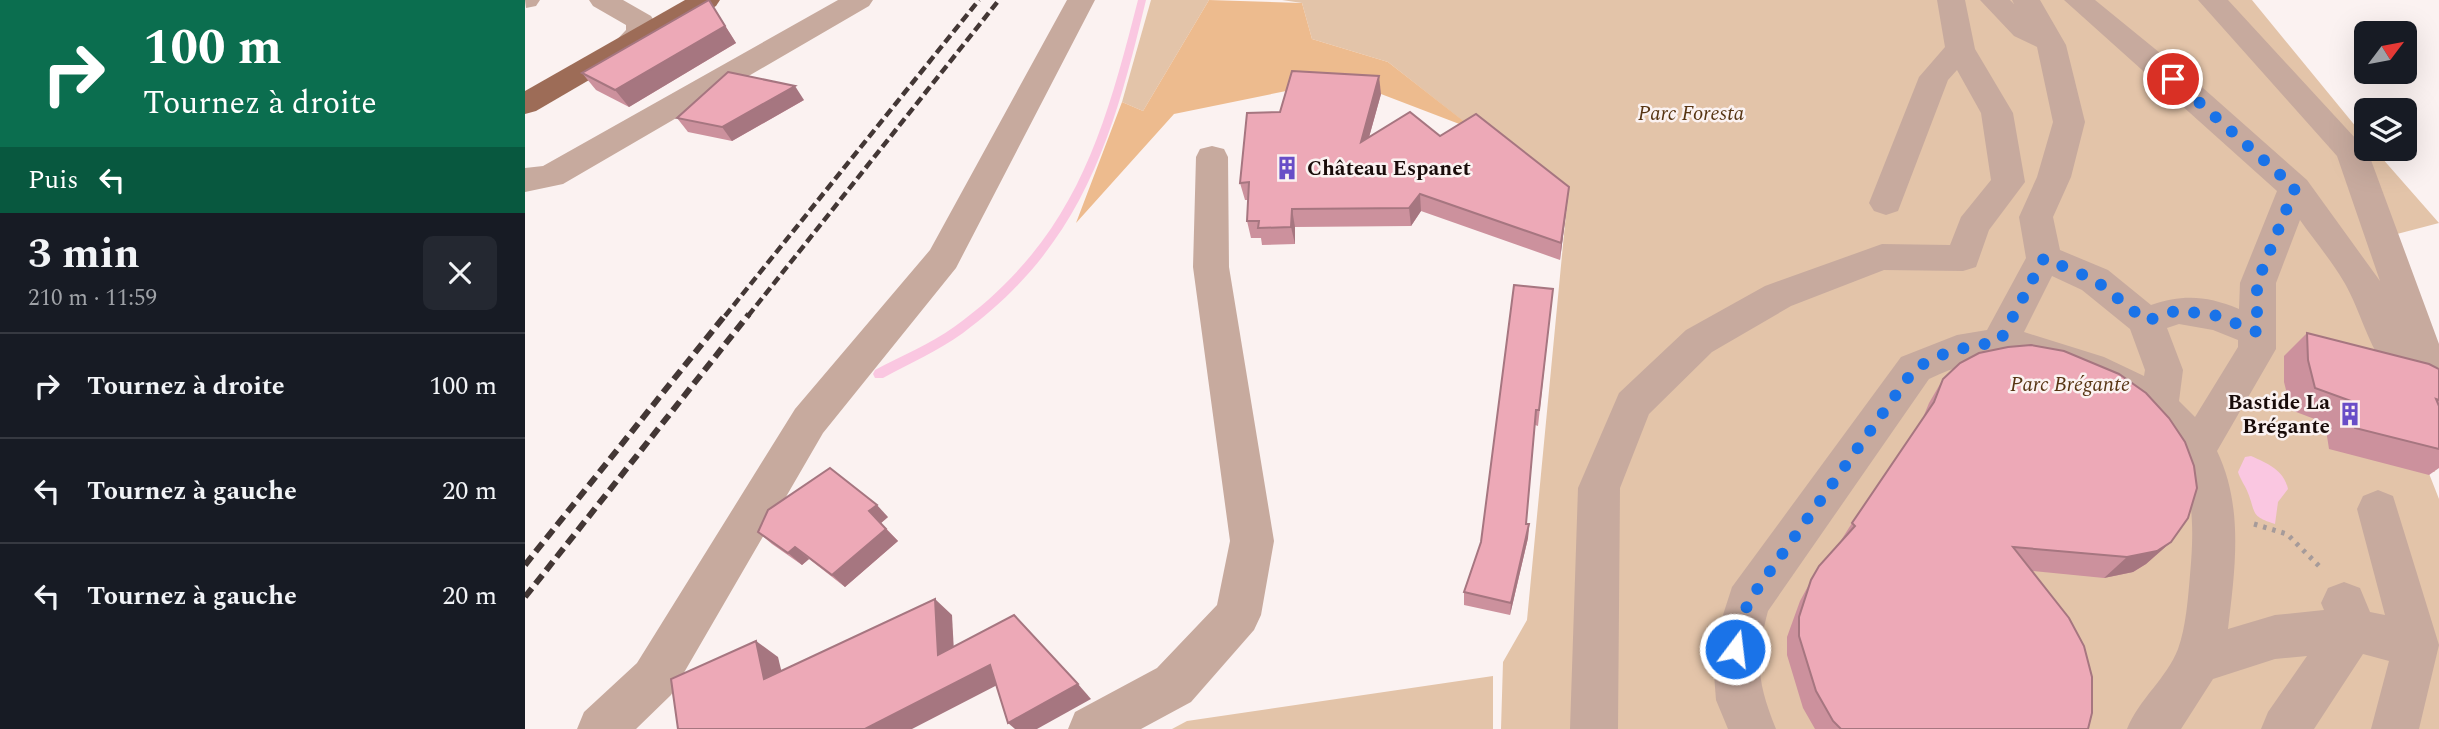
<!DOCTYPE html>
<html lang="fr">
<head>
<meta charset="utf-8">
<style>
  :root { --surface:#171b24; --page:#242831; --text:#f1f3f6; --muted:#9ea1a6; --line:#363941 }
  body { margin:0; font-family:Spectral,serif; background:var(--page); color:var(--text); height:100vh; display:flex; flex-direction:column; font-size:26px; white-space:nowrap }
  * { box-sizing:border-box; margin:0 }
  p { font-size:23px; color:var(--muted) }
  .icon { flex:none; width:38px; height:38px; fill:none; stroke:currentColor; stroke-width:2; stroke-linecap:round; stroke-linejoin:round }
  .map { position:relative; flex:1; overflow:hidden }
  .sheet { display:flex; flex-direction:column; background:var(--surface); width:525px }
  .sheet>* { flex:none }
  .hud { background:#0b6e4f; color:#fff; overflow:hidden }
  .needle { width:46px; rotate:58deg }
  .fabs { position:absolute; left:1829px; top:21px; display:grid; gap:14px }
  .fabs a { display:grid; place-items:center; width:63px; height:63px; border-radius:10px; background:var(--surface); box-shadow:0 7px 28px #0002; font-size:35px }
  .pin { position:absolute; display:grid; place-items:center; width:60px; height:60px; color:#fff; margin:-30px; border:4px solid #fff; border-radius:50%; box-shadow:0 2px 7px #0007 }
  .me { position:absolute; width:77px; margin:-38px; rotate:15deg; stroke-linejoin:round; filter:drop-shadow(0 0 5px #0008) }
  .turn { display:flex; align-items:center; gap:24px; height:147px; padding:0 28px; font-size:32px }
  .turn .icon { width:91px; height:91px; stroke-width:2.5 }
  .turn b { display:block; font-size:49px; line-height:60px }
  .then { display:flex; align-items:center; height:66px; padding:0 28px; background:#0003; gap:14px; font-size:26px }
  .round { display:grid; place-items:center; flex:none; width:74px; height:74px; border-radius:10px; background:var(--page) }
  .summary { display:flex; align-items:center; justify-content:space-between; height:119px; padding:0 28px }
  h1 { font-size:42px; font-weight:700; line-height:52px }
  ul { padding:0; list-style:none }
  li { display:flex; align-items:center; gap:21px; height:105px; padding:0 28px; border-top:2px solid var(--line) }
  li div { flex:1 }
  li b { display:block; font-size:26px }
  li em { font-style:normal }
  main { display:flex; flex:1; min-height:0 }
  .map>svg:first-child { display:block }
  .green { fill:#e3c4a9 }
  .forest { fill:#edbb8e }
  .water { fill:#fac7e1 }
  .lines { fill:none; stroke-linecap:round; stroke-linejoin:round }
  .stream { fill:#fac7e1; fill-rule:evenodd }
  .path { stroke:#a69b9a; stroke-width:5; stroke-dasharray:3.5 6; stroke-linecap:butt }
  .minor { fill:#c7aa9e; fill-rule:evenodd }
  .major { fill:#9d6c57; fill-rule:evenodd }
  .rail-far1 { stroke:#433735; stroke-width:4.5; stroke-dasharray:9 4.5; stroke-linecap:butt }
  .rail { stroke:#433735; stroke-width:6; stroke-dasharray:11 6; stroke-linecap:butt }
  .wall { fill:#cc919d }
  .shaded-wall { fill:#a67680 }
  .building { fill:#eda9b7; stroke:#a67680; stroke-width:2 }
  .route { stroke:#1a73e8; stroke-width:12; stroke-dasharray:0 21.6 }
  .labels { text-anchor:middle; stroke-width:5; stroke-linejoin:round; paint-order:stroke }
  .park-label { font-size:21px; font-style:italic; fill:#573513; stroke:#fbf2f1 }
  .poi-label { font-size:21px; font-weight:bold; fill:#190c0a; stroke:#fbf2f1; text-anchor:start }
</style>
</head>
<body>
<main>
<section class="sheet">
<div class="hud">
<div class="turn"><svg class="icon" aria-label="right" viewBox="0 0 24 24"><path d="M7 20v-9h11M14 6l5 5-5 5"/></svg><div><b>100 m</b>Tournez à droite</div></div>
<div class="then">Puis<svg class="icon" aria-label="left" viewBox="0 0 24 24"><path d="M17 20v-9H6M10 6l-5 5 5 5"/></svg></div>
</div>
<div class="summary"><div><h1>3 min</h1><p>210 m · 11:59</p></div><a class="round"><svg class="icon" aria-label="close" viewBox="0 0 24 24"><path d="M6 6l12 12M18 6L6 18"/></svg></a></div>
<ul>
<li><svg class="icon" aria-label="right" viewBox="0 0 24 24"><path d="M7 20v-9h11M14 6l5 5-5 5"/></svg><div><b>Tournez à droite</b></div><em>100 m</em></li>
<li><svg class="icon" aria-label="left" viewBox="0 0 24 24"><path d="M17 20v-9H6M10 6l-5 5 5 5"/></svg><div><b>Tournez à gauche</b></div><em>20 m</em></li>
<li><svg class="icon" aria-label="left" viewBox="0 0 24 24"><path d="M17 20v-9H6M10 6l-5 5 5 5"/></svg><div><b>Tournez à gauche</b></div><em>20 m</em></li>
</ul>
</section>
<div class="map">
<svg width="1914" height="729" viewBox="0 0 1914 729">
  <rect width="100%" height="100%" fill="#fbf2f1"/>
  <g class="green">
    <path d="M626,0h58l-66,111 -21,-9z"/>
    <path d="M757,0h970l114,139v10h8l65,74 -42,11 27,217 11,21 -7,-1 11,28v230h-938l2,-67 24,-42 40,-417 -179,-141 -76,-23 -10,-36z"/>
    <path d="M968,676v53h-321l15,-8z"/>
  </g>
  <path class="forest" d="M684,0l93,3 10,36 76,23 87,68 -94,-36 -85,-5 -122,25 -98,109 46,-121 21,9z"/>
  <path class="water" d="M1726,456c16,7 33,14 37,33l-10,13 -3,22c-25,-8 -19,-11 -27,-31 -3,-8 -8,-14 -10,-21l7,-15z"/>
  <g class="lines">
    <path class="stream" d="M613,0h8c-33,138 -64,245 -183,333 -25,18 -53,30 -80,45h-8l-2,-4 2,-4c26,-14 55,-26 79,-43 120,-87 149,-190 184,-327z"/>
    <path class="path" d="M1729,524l33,10 34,34"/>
    <g class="minor">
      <path d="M0,0h15l-4,6 -10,2z"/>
      <path d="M64,0h34l28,16 4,6v11l-21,21 -10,3 -10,-3 -5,-6 17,-18v-5l-33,-19z"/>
      <path d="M313,0h35l-4,6 -306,178 -38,8v-24l18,-2z"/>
      <path d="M542,0h28l-139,268 -133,165 -152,262 -35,34h-59l7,-17 53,-49 158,-254 135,-159z"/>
      <path d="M1412,0h28l10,49 38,64 12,69 -36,48 -13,37 -13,4 -79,-1 -93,36 -79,46 -63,62 -29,74 -2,241h-48l8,-241 41,-95 67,-63 79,-44 117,-42 68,1 11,-28 30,-37 -10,-67 -24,-43 -9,10 -50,131 -12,4 -12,-4 -5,-8 50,-126 26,-30z"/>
      <path d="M1455,0h30l4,4 -2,-4h28l26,45 19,77 -14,55 -18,40 7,33 48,20 43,35c33,-11 56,-9 88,4l1,-26 37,-92 -213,-191h31l108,88 104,92 73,101 -43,-125 -139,-156h30l140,152 71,192v36l-22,11c-44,-15 -51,-72 -73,-109 -13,-22 -30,-42 -44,-62l-24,63v66l-59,102c27,56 18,119 11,178l47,-14 49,-5 -3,-7 7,-15 16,-6 16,6 10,24 15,3 -28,-106 6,-13 15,-6 15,6 46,149 -20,84h-48l18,-68 -26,-7 -49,75h-53l7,-17 39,-56 -32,3 -62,20 -32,50h-54c12,-30 40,-51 51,-80 8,-22 10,-51 12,-74 10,-103 -12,-151 -108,-194 -57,-26 -97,-29 -153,-2l-161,232c-13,49 -11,71 8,118h-48l-12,-29 -4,-51 20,-62 169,-230 56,-22 30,-5 39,-72 -7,-41 18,-40 16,-55 -16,-75 -23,-11zM1527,276l30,14 48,39 15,41 -1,6 -40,-19 -80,-25zM1654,324l34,6 25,10v7l-43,70 -16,-16 4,-31 -16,-42z"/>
      <path d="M687,146l12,3 4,8 1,110 45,274 -13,74 -7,15 -63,72 -50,27h-73l7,-17 82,-44 60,-63 13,-64 -37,-274 3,-110 4,-8z"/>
    </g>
    <path class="major" d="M160,0h35l-4,6 -180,105 -11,3v-23z"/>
    <g class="rail-far1">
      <path d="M200,316l254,-316"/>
      <path d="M223,316l251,-316"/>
    </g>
    <g class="rail">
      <path d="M0,565l201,-251"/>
      <path d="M0,597l224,-283"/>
    </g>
  </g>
  <g class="wall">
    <path d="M184,0l27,43 -107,64 -33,-17 -14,-17z"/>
    <path d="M856,94l-12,43 71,-1 127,68 -7,56 -139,-49 -10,15 -116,1v17l-33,1 -1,-7h-10l-4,-17 1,-21h-3l-5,-17 40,-71z"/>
    <path d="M279,100l-72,41 -44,-9 -11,-14z"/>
    <path d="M1028,289l-15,137 -3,-1 -9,99h3l-1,14 -18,77 -46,-10v-13l17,-50z"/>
    <path d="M1782,333l132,36v99l-10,7 -100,-26 -4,-26 -34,-13 -7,-28v-26z"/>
    <path d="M1418,379l228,163 -25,22 -13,8 -29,6 -71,-7 55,158h-273l-12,-21 -16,-53v-18l13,-36 19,-35 21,-24 12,-19 70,-103 7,-17z"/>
    <path d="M363,517l-7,6 17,18 -53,46 -36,-28 -7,6 -30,-21 -14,-12z"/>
  </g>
  <g class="shaded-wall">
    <path d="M184,0l27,43 -107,64 -14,-17z"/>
    <path d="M854,76l2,18 -18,65 -2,-17z"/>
    <path d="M270,86l9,14 -72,41 -10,-14z"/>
    <path d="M1044,187l-2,17 -7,56 1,-17z"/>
    <path d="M895,194l1,17 -10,15 -2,-18z"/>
    <path d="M767,209l3,18v17l-4,-17z"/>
    <path d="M352,505l11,12 -7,6 -12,-12z"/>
    <path d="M1004,524l-1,14 -18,77 1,-12z"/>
    <path d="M361,529l12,12 -53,46 -13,-12z"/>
    <path d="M1646,542l-25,22 -13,8 -29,6 23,-21z"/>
    <path d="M270,547l14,12 -7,6 -14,-12z"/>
    <path d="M410,599l17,16 3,56 -17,-16z"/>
    <path d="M231,641l22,16 9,37 -23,-15z"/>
    <path d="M465,665l15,16 -93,48h-47z"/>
    <path d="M553,684l13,15 -54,30h-22l-7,-6z"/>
  </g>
  <g class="building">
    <path d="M184,0l16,26 -110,64 -33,-17z"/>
    <path d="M767,71l87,5 -18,66 49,-30 30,24 36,-22 93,73 -8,56 -141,-49 -11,14 -117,1 -1,18 -33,1 1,-7h-12l2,-39 -9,1 7,-70 33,-1z"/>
    <path d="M203,72l67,14 -73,41 -45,-9z"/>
    <path d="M989,285l39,4 -14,121h-3l-10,114h3l-18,79 -47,-11 17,-50z"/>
    <path d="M1782,333l122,31 10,5v31l-3,-1 3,7v43l-84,-21 -4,-27 -36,-13 -7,-28z"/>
    <path d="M1506,345l33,6 55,23 27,19 23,25 16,24 9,24 3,22 -9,30 -17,24 -14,9 -30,6 -114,-10 56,71 15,28 8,31v36l-4,16h-247l-8,-8 -17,-30 -17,-55v-19l12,-37 8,-14 36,-40 -3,-3 82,-121 9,-23 17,-16 19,-10 29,-6z"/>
    <path d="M305,468l47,37 -8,6 17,18 -54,46 -37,-28 -7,6 -30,-21 10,-22z"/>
    <path d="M410,599l3,56 76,-40 64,69 -70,39 -18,-58 -125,64h-187l-7,-50 85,-38 8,38z"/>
  </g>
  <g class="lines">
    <path class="route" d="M1210,649l13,-47 167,-234 35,-17 50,-10 44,-83 51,22 51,41 32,-11 40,6 39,16v-49l38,-95 -122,-109"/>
  </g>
  <defs>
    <g id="building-bare" transform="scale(1.89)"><path d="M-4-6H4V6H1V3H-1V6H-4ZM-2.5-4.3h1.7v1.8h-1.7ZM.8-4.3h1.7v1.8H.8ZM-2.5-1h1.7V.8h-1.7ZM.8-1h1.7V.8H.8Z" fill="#684ec7" stroke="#fbf2f1" stroke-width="2.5" paint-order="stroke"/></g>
  </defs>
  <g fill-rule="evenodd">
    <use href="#building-bare" x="762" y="168"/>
    <use href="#building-bare" x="1825" y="414"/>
  </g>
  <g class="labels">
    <g class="park-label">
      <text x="1166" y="120">Parc Foresta</text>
      <text x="1545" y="391">Parc Brégante</text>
    </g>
    <g class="poi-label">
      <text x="782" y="175">Château Espanet</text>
      <text x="1805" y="409" text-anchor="end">Bastide La<tspan x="1805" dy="24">Brégante</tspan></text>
    </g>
  </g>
</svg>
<div class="fabs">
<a><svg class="needle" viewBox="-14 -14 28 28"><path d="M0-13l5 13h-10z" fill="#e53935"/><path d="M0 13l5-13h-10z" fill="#9ea1a6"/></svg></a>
<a><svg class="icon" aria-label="layers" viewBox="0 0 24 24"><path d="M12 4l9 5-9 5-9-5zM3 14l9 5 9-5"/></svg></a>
</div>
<div class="pin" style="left:1648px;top:79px;background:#d93025"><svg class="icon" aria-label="arrive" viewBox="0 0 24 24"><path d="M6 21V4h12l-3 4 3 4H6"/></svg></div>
<svg class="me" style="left:1210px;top:649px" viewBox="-20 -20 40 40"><circle r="17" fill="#1a73e8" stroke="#fff" stroke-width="3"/><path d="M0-11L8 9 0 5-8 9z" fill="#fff"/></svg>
</div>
</main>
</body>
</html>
